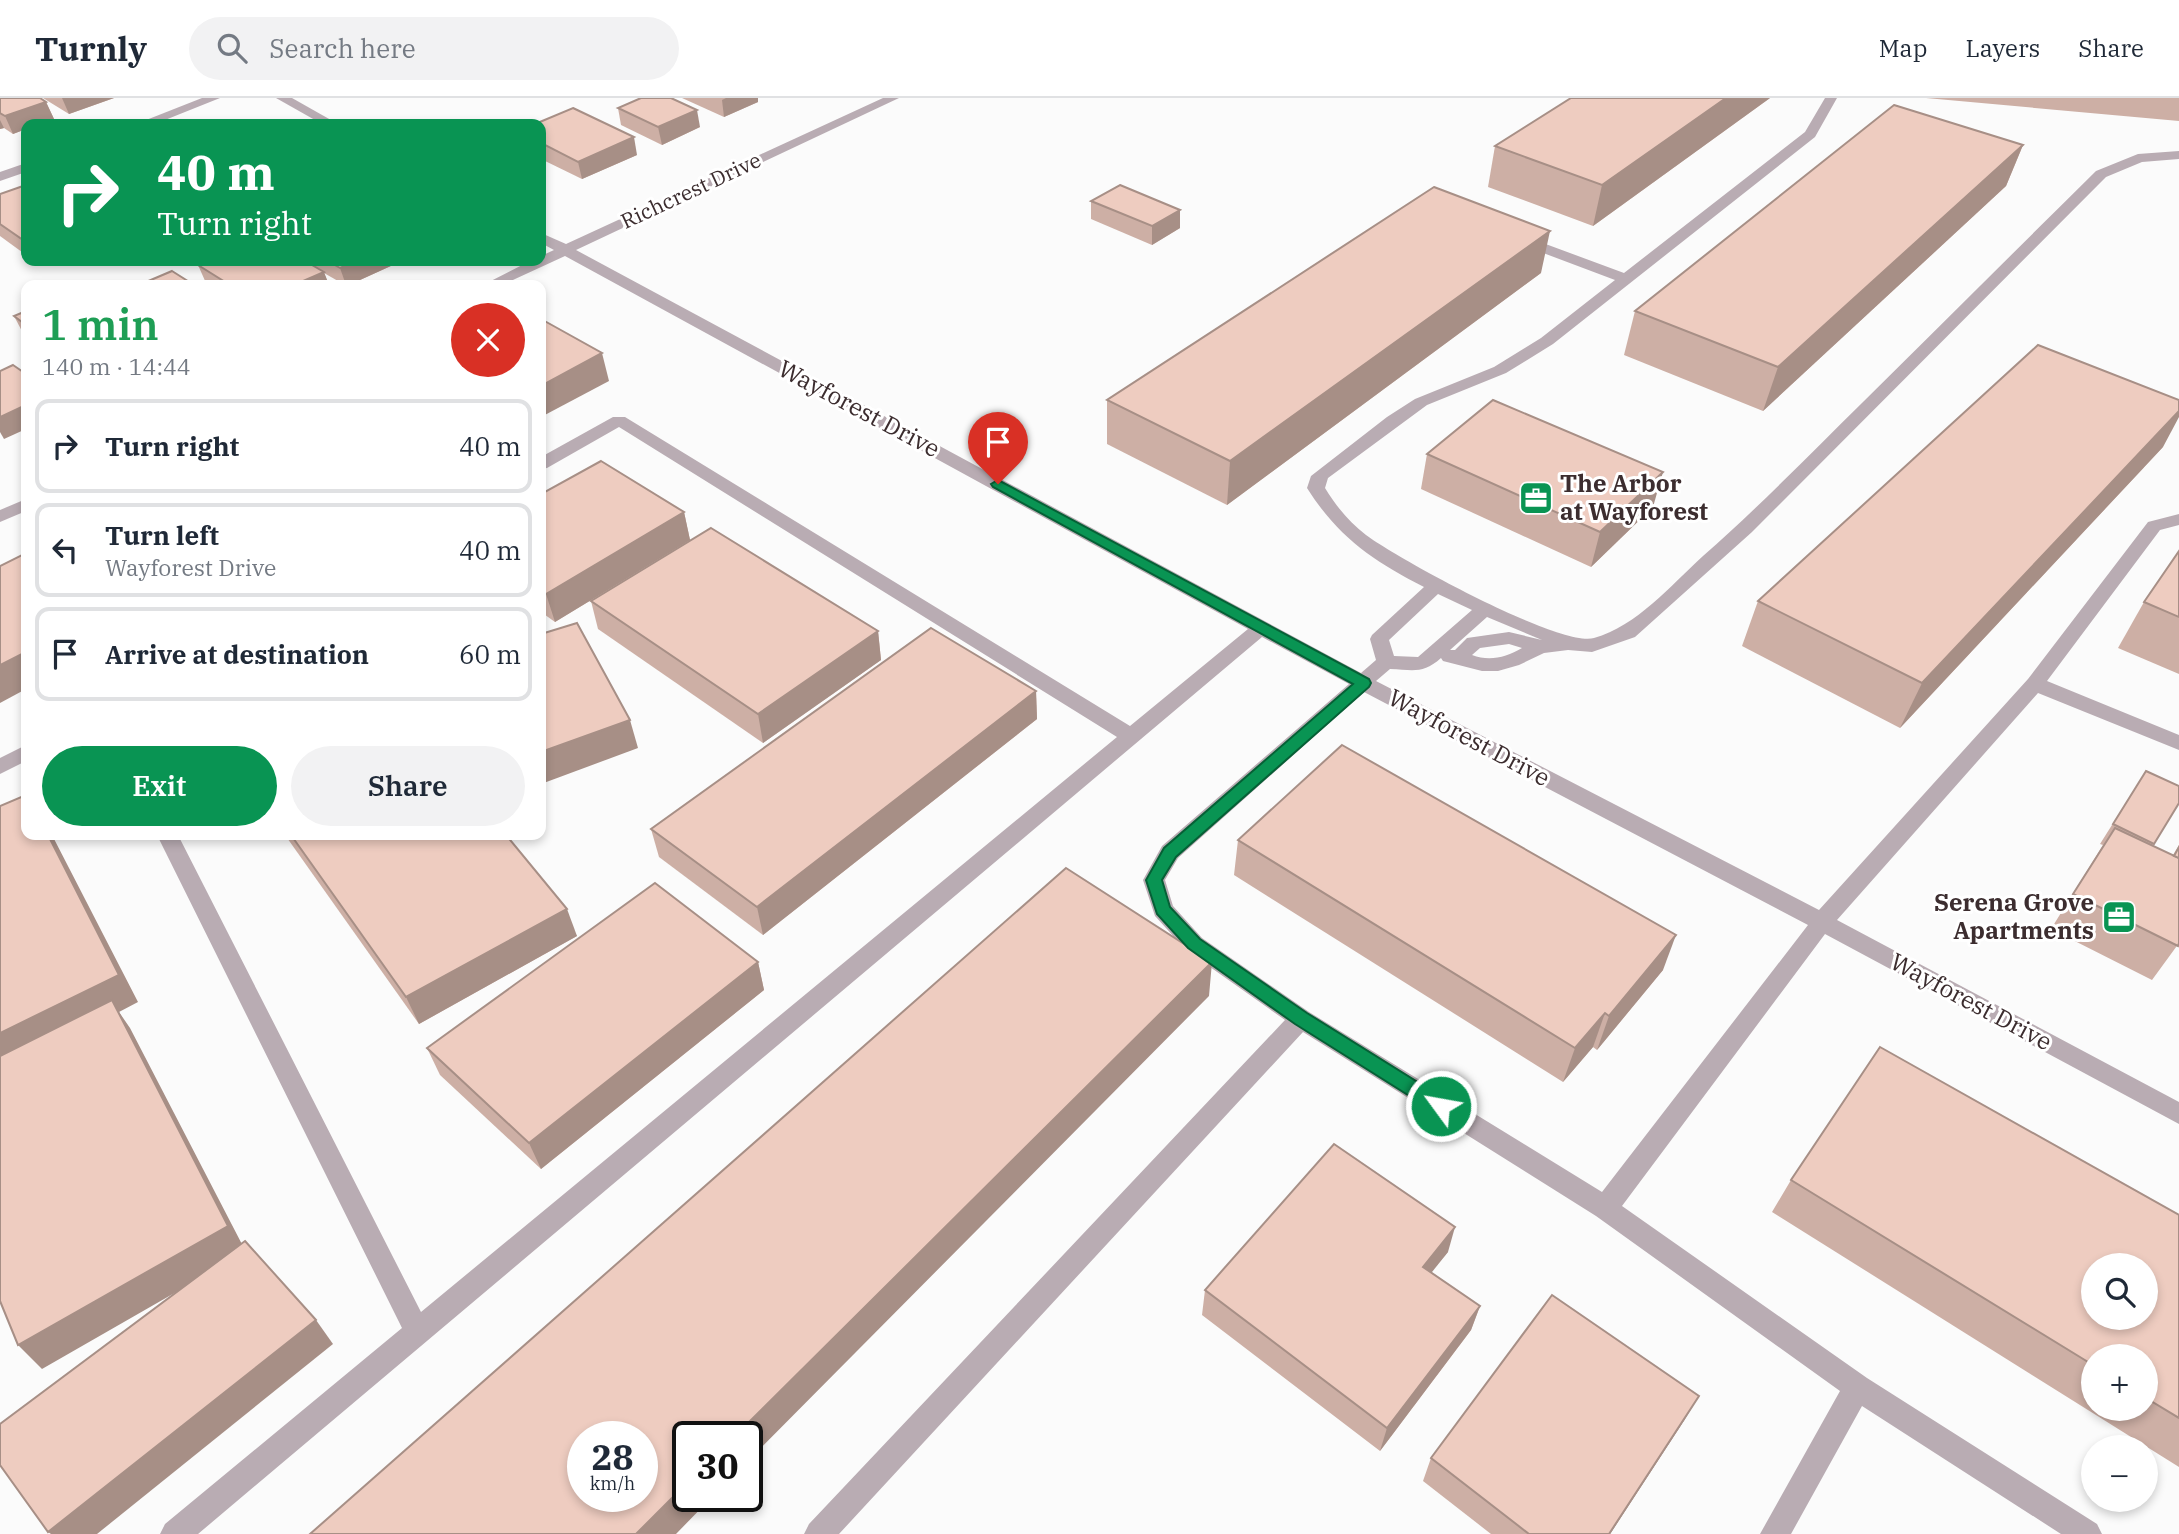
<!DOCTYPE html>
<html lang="en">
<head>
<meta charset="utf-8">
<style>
  :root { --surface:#fff; --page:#f2f2f3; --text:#1f2937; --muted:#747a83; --line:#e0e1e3; --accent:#099453 }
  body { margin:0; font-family:"IBM Plex Serif",serif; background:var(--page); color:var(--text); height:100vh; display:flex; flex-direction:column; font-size:26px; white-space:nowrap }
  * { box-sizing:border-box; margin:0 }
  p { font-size:23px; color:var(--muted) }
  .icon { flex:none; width:38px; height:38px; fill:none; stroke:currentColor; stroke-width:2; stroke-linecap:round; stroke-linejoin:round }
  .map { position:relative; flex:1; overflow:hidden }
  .panel { position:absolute; left:21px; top:182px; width:525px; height:560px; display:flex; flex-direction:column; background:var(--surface); border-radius:14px; box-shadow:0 4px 10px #0003 }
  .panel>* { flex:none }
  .hud { position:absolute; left:21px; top:21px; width:525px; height:147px; border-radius:14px; box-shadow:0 4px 10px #0003; background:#099453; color:#fff; overflow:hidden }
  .controls { position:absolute; left:2081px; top:1155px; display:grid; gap:14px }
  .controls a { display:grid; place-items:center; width:77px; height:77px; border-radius:50%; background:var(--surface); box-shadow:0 4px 10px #0003; font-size:35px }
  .speed { position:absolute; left:567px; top:1323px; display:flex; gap:14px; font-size:35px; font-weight:700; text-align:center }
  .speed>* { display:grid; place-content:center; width:91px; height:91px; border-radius:50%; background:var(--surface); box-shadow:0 4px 10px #0003; line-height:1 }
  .speed small { font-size:18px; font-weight:400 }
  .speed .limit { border:4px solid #111; border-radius:10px; background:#fff; color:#111 }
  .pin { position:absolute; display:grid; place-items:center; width:60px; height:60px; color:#fff; margin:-72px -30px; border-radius:50% 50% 50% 0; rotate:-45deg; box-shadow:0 0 7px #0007 }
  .pin .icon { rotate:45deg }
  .me { position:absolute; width:77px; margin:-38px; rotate:302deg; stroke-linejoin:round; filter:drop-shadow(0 0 5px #0008) }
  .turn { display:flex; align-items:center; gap:24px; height:147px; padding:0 21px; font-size:32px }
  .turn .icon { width:91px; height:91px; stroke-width:2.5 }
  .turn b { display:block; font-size:49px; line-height:60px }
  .round { display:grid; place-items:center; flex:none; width:74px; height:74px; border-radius:37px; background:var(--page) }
  .overview { display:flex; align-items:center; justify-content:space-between; height:119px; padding:0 21px }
  h1 { font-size:42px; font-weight:600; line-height:52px; color:#1e9e55 }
  .button { display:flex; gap:14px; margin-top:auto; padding:14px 21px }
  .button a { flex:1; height:80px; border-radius:42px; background:var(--accent); color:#fff; font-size:28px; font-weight:600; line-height:80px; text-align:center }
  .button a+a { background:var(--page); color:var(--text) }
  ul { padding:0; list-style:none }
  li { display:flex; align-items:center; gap:21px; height:94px; margin:0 14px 10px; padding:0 7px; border:4px solid var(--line); border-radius:14px }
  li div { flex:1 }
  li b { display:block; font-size:26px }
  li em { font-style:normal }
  header { display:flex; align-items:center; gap:42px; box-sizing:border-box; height:98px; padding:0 35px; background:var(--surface); border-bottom:2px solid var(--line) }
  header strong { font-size:33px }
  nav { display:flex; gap:38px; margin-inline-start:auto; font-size:24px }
  .search { width:490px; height:63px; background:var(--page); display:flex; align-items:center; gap:18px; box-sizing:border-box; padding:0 24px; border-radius:38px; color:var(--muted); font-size:26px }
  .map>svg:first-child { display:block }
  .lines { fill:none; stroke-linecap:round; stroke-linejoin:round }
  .minor { fill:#b9acb3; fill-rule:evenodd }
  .wall { fill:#cdafa5; fill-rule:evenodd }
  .shaded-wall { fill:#a78f86 }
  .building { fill:#eeccc0; stroke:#a78f86; stroke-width:2; fill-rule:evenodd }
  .route { fill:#099453; stroke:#066036; stroke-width:2 }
  .labels { text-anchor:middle; stroke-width:6; stroke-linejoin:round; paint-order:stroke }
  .far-street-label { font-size:21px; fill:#3c2d2f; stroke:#fff }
  .street-label { font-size:24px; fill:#3c2d2f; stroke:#fff }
  .poi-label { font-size:24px; font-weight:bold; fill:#3c2d2f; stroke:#fff; text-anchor:start }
</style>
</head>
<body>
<header>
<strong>Turnly</strong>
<div class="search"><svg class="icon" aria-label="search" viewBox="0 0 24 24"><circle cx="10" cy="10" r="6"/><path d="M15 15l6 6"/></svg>Search here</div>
<nav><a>Map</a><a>Layers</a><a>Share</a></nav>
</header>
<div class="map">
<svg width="2179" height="1436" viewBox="0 0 2179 1436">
  <rect width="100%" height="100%" fill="#fbfbfb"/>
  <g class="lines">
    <g class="minor">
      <path d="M202,0h18l-65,26h-19z"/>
      <path d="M276,0h16l46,26h-16z"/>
      <path d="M883,0h16l-323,152 785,423 15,-13 -6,-21 2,-4 52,-48c-51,-26 -86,-50 -117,-99l4,-12 76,-59 28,-18 79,-32 47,-29 74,-58 -101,-38 -2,-3 2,-3h10l100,37 181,-141 20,-34h12l-22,39 -262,207 -47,29 -79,32 -99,73 -3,10c11,18 24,34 41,47 32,24 195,113 228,103 43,-12 76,-52 109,-82 56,-49 107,-102 160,-154 78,-77 155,-154 233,-231l42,-17 41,-3v8l-37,3 -36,15 -354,355 -117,105 -43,15 -24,-2 -24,3 -25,12 -21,6h-16l-39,-10 -2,-3c-18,16 -27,12 -51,11l-14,12 443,229 209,-231 120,-157 31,-8v11l-19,5 -113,151 132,54v15l-141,-57 -201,227 342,182v22l-354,-190 -203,272 245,172 230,146 5,10h-41l-199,-128 -71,128h-31l80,-143 -244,-175 -293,-184 -464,502h-35l5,-10 476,-504 -99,-70 -31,-34 -12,-36 19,-34 187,-162 -87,-47 -1064,897h-38l5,-10 237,-196 -245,-493h21l243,477 696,-575 -498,-310 -72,41 -6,1v-12l72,-40h12l505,309 118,-97 -683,-373 -63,29h-19l47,-24h11v-5l13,-6 -13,-7v-10l25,11zM1438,496l34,16 -54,47 -24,-1 -5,-16zM1487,519l55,23 -33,-8 -42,6 -12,12h-5zM1509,546l13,4c-16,9 -32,14 -50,7l8,-7zM1364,594l444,233 -206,267 -293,-180 -107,-74 -29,-32 -8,-26 13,-22z"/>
      <path d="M26,65v9l-26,9v-9z"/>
      <path d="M26,401v12l-26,11v-12z"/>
      <path d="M26,647v16l-26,13v-16z"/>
    </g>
  </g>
  <g class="wall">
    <path d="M0,0l46,4 8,17 -14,5h-14v5l-13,5 -9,-6 -4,1z"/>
    <path d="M43,0h71l-45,16z"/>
    <path d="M682,0h76v4l-34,15z"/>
    <path d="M1770,0l-177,128 -105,-39 7,-41z"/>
    <path d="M1926,0h253v23z"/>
    <path d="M618,10l82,19 -38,18 -41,-20z"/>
    <path d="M541,26l96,31 -55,24 -41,-20z"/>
    <path d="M2023,47l-17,41 -243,225 -139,-56 11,-44z"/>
    <path d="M26,87v70l-26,-19v-42z"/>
    <path d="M1091,103l89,27 -28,17 -61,-26z"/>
    <path d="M208,163h184l1,4 -44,20h-4l-21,-12 5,12h-120l-3,-2 -8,-18z"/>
    <path d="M1541,175l-314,232 -120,-61v-44z"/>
    <path d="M26,213v26l-2,-2 -10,-19z"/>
    <path d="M2163,349l-263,281 -158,-82 16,-45z"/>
    <path d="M1427,356l226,53 -62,60 -170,-78z"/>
    <path d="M541,396l143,18 6,28 -135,82 -14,-10z"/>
    <path d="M2179,453v123l-61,-26 26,-46z"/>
    <path d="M591,503l287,30 3,29 -118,83 -165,-114z"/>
    <path d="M1036,593l1,28 -274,216 -104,-78 -8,-28z"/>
    <path d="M2146,673l33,32 -26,43 20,9 6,-10v98l-27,37 -101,-51 52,-84 -3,-1z"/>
    <path d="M285,737h221l71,101 -158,88z"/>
    <path d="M1238,742l425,130 -66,80 -4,-3 -30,35 -329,-207z"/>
    <path d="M758,864l6,28 -223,179 -101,-94 -13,-27z"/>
    <path d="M1791,1082l388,35v252l-407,-255zM2093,1258h53v53h-53z"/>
    <path d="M1448,1154l-17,20 49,34 -9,24 -91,121 -178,-136 3,-25z"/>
    <path d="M1685,1321l-75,115h-119l-68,-53 8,-23z"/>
  </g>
  <g class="shaded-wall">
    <path d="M62,0h52l-45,16z"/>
    <path d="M726,0h32v4l-34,15 -2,-17z"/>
    <path d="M1726,0h44l-177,128 9,-41z"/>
    <path d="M46,4l8,17 -14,5h-14v5l-13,5 -8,-18z"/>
    <path d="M697,12l3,17 -38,18 -4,-18z"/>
    <path d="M0,22l4,8 -4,1z"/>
    <path d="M634,39l3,18 -55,24 -4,-17z"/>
    <path d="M2023,47l-17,41 -243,225 15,-44z"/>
    <path d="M1180,112v18l-28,17v-19z"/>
    <path d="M1550,133l-9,42 -314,232 3,-44z"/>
    <path d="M356,163h36l1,4 -44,20h-3l-6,-17z"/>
    <path d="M324,174l5,13h-35z"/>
    <path d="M602,255l7,28 -68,36v-31z"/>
    <path d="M26,307v24l-22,10 -4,-7v-15z"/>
    <path d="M2179,313v6l-16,30 -263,281 22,-45z"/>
    <path d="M1663,374l-10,35 -62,60 9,-35z"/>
    <path d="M684,414l6,28 -135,82 -9,-28z"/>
    <path d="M878,533l3,29 -118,83 -5,-29z"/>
    <path d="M26,554v37l-26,14v-38z"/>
    <path d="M1036,593l1,28 -274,216 -6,-28z"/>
    <path d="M630,622l8,28 -97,36v-32z"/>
    <path d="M48,737h4l86,167 -19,10 11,16 116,224 -204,117 -24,-24 -18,-274v-38z"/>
    <path d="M567,811l10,27 -158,88 -13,-27z"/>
    <path d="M1676,837l-13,35 -66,80 12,-34z"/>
    <path d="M758,864l6,28 -223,179 -12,-26z"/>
    <path d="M1212,864l-3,34 -462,466v-25h-13z"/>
    <path d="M1605,915l-12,34 -30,35 12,-34z"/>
    <path d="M1455,1129l-7,25 -32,40 7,-25z"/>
    <path d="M1480,1208l-9,24 -91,121 7,-23z"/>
    <path d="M316,1222l17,24 -236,190h-46l-3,-2z"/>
    <path d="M1699,1298l-14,23 -75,115h-1z"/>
    <path d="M688,1384v14h25l-37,38h-40z"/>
  </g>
  <g class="building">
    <path d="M0,0h40l6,4 -41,14 -5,-3z"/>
    <path d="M641,0h30l26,12 -39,17 -40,-19z"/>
    <path d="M1571,0h155l-124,87 -107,-39z"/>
    <path d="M1894,7l129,40 -245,222 -143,-56z"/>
    <path d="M573,10l61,29 -56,25 -37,-19v-19h-6z"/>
    <path d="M26,87v57l-26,-18v-30z"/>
    <path d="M1120,87l60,25 -28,16 -61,-25z"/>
    <path d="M1434,89l116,44 -320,230 -123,-61z"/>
    <path d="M208,163h97l19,11 -30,13h-64l-32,-20z"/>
    <path d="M328,163h28l-16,7z"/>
    <path d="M172,173l22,14h-55z"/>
    <path d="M26,213v14l-12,-9z"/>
    <path d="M541,221l61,34 -61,33z"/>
    <path d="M2038,247l141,55v11l-257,272 -164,-82z"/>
    <path d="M13,267l13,9v31l-26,12v-46z"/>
    <path d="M1493,302l170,72 -63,60 -173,-78z"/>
    <path d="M601,363l83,51 -138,82 -5,-4v-96z"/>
    <path d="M711,430l167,103 -120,83 -167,-113z"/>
    <path d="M2179,453v66l-35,-15z"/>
    <path d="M26,455v99l-26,13v-99z"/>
    <path d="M577,525l53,97 -89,32v-118z"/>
    <path d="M931,530l105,63 -279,216 -106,-78z"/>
    <path d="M1342,647l334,190 -67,81 -4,-3 -30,35 -337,-208z"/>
    <path d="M2146,673l33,15v17l-25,41 -41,-20z"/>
    <path d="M26,697v40h22l71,140 -119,58v-227z"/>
    <path d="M2115,730l64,30v85l-1,3 -105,-52z"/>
    <path d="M291,737h215l61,74 -161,88z"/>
    <path d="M2179,749v11l-5,-2z"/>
    <path d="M1066,770l146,94 -478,475h-46v45l-52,52h-326zM583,1339h59v59h-59z"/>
    <path d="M655,785l103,79 -229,181 -102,-95z"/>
    <path d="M112,902l116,226 -210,119 -18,-44v-245z"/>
    <path d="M1880,949l299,168v203l-33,-20v-42h-53v9l-302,-185zM2093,1167h53v53h-53z"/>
    <path d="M1334,1046l121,83 -32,40 57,39 -93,122 -182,-138z"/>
    <path d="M245,1143l71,79 -268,212 -48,-67v-41z"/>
    <path d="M1552,1197l147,101 -90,138h-80l-98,-76z"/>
  </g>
  <path class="route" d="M998,382l371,199 2,4 -2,4 -193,170 -14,23 8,27 30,32 107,74 141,88 3,5 -3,6 -7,2 -6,-2 -140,-88 -107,-76 -31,-34 -11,-34 18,-32 189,-164 -360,-197 -2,-3z"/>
  <defs>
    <g id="office-square" transform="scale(1.75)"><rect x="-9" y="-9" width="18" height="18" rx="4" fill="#099453" stroke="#fff"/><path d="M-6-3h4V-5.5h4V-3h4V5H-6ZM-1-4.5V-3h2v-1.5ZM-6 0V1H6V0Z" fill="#fff"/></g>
  </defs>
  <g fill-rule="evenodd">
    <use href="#office-square" x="1536" y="400"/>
    <use href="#office-square" x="2119" y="819"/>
  </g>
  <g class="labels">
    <g class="far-street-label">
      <text transform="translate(691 93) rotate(-25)" y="7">Richcrest Drive</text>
    </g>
    <g class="street-label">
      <text transform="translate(859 311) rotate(28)" y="8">Wayforest Drive</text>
      <text transform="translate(1469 640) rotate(28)" y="8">Wayforest Drive</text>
      <text transform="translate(1971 904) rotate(28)" y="8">Wayforest Drive</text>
    </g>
    <g class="poi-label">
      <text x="1560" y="394">The Arbor<tspan x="1560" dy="28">at Wayforest</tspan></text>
      <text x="2094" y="813" text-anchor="end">Serena Grove<tspan x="2094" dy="28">Apartments</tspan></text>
    </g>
  </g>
</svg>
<div class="controls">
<a><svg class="icon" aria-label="search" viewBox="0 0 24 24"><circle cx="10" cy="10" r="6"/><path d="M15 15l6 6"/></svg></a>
<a>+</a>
<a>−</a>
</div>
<div class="speed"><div>28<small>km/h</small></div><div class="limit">30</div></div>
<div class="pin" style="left:998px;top:386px;background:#d93025"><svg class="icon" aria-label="arrive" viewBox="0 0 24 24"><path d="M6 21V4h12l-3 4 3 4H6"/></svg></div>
<svg class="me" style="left:1441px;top:1008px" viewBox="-20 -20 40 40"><circle r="17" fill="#099453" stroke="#fff" stroke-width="3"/><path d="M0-11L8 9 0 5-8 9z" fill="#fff"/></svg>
<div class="hud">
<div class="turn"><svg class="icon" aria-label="right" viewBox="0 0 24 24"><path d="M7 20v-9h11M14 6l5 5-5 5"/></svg><div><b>40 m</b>Turn right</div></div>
</div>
<section class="panel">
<div class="overview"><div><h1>1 min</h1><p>140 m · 14:44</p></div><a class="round" style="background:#d93025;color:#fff"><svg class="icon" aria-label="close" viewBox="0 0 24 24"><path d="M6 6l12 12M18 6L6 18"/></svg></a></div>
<ul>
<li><svg class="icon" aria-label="right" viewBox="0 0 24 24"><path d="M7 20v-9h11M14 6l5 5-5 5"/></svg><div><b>Turn right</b></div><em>40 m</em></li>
<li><svg class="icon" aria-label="left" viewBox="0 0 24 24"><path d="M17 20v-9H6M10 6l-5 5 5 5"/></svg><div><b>Turn left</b><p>Wayforest Drive</p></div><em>40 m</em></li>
<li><svg class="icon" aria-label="arrive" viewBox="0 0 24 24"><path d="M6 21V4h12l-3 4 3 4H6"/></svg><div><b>Arrive at destination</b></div><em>60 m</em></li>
</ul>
<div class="button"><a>Exit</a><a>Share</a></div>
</section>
</div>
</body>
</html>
